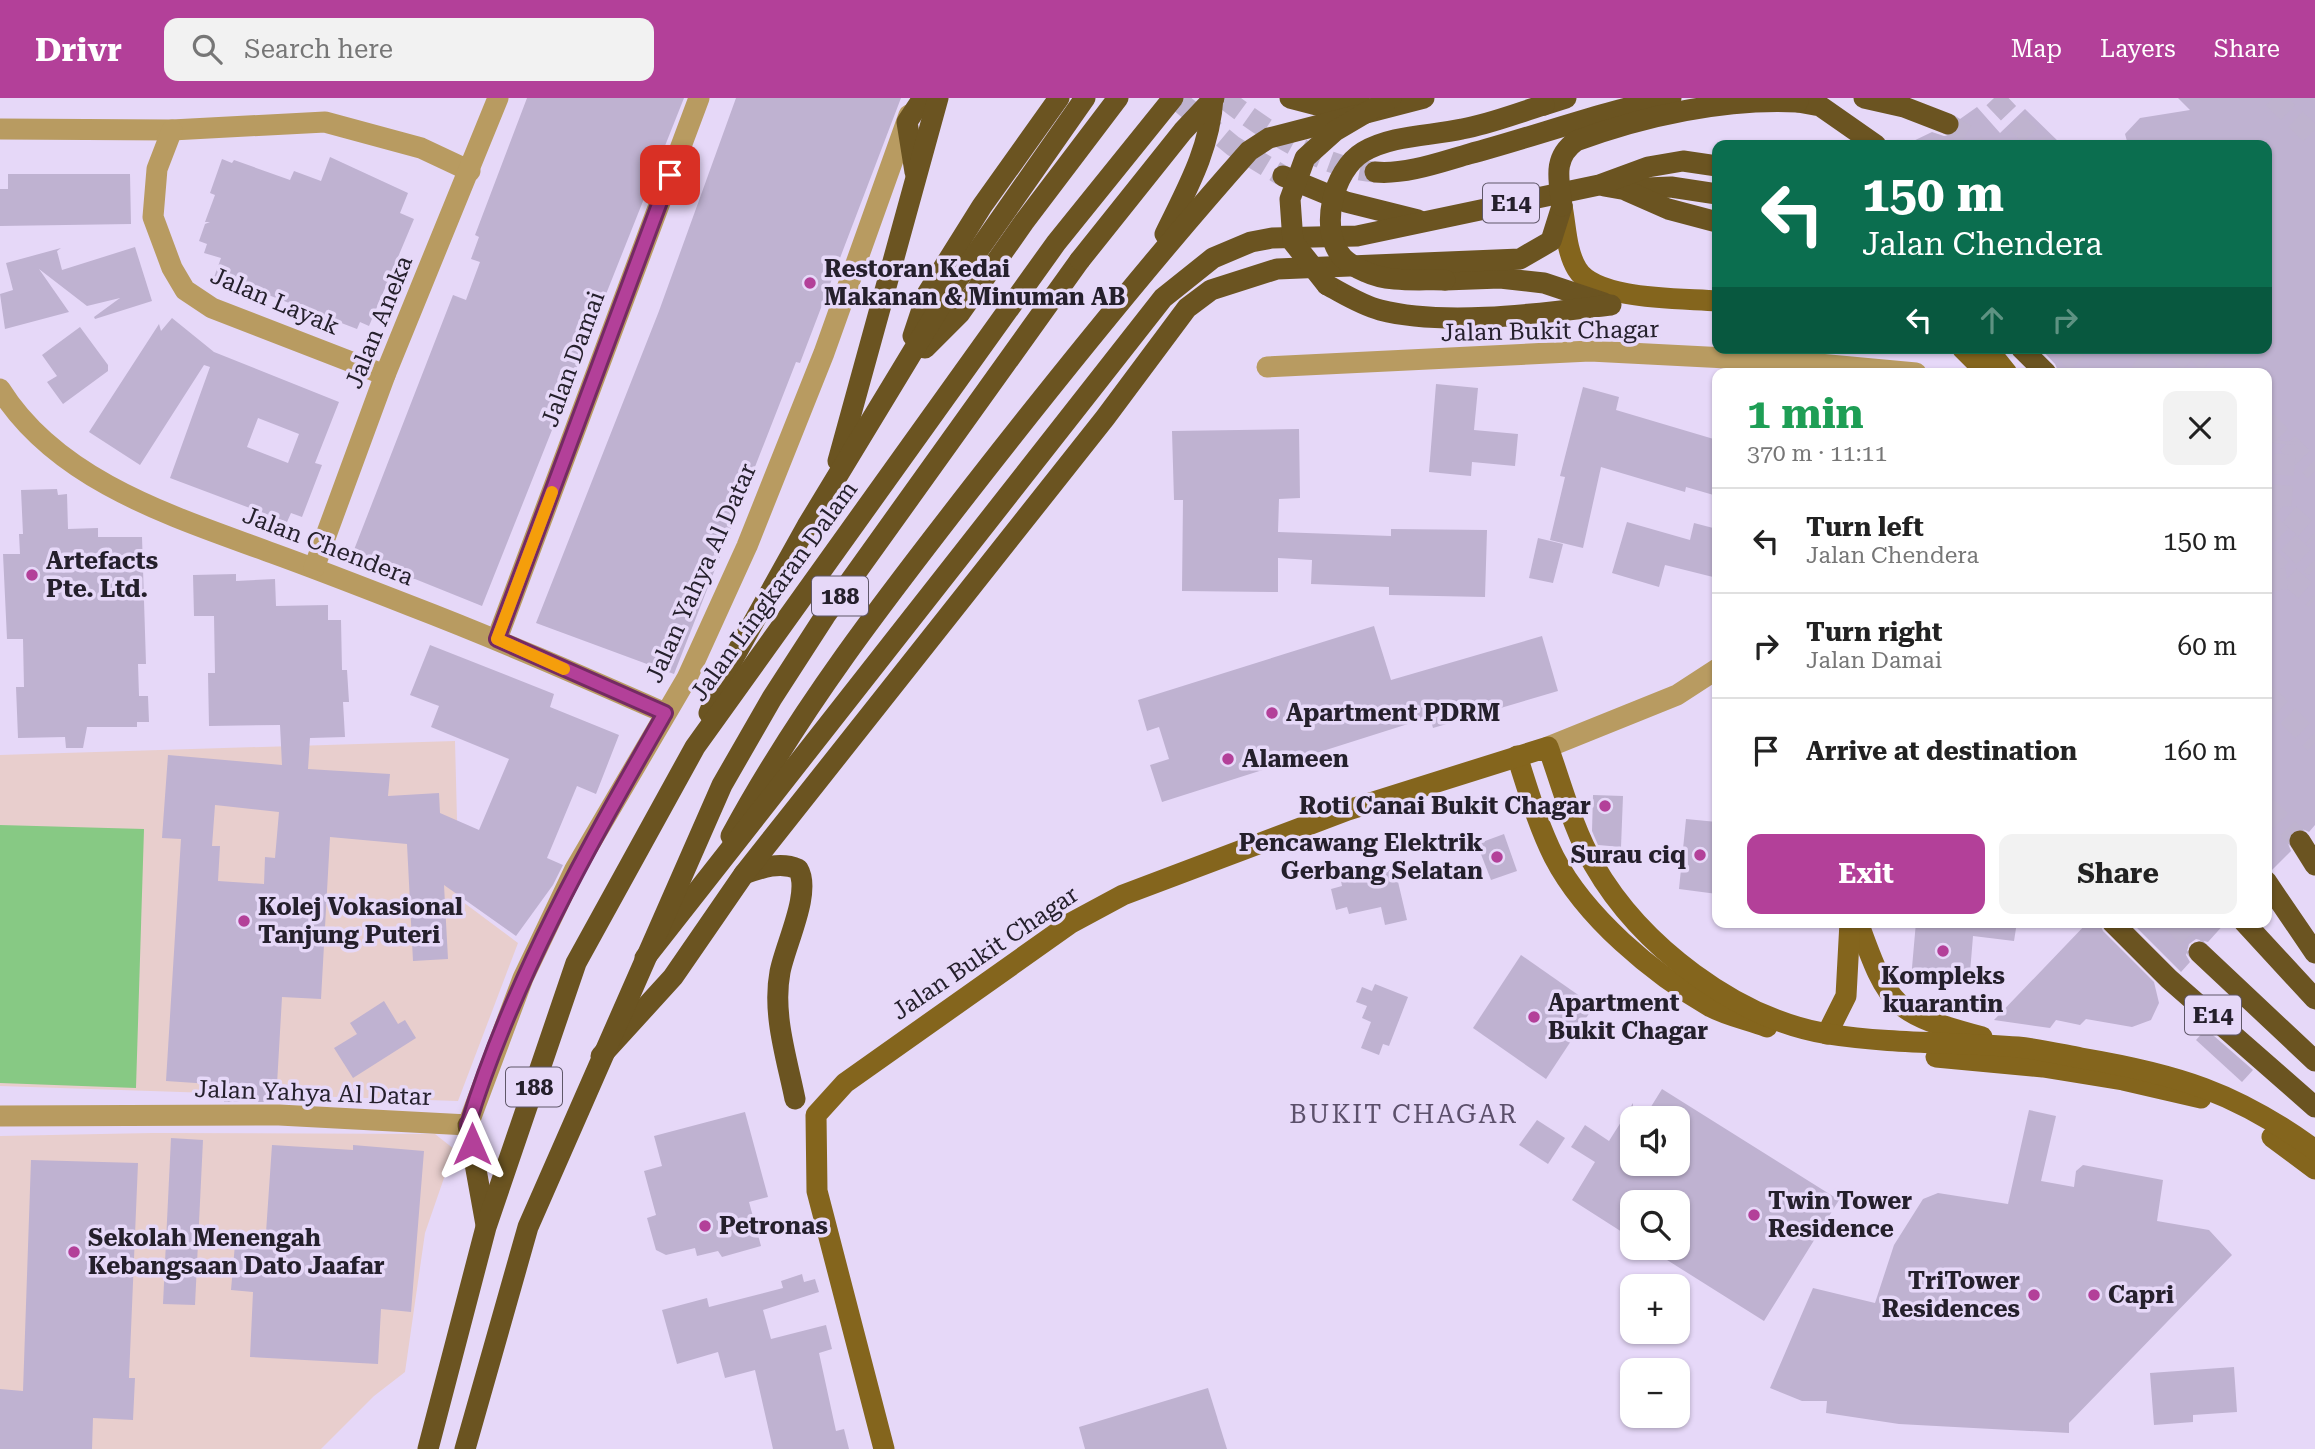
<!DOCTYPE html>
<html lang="en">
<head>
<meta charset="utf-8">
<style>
  :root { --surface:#fff; --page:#f2f2f2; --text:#222; --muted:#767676; --line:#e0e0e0; --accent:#b34099 }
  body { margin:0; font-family:"Roboto Serif",serif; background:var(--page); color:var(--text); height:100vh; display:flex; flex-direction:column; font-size:26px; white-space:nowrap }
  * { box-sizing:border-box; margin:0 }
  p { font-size:23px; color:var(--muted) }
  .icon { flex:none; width:38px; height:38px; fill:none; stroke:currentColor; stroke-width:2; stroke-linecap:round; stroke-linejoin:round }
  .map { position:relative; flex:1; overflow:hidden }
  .details { position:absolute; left:1712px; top:270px; width:560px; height:560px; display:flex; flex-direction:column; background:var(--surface); border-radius:14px; box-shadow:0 2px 5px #0004 }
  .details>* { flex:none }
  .hud { position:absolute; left:1712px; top:42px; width:560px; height:214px; border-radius:14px; box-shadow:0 2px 5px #0004; background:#0b6e4f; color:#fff; overflow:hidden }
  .controls { position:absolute; left:1620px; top:1008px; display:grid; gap:14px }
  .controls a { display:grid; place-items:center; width:70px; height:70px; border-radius:14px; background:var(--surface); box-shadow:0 2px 5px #0004; font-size:35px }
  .pin { position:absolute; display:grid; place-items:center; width:60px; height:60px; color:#fff; margin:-30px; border-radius:14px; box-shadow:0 4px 10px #0006 }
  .me { position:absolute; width:77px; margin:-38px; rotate:0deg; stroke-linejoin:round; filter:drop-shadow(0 0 5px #0008) }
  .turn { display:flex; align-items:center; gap:24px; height:147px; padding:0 35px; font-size:32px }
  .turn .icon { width:91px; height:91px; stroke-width:2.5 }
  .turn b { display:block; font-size:49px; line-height:60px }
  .lanes { display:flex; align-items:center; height:66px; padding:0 35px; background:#0003; justify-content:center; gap:35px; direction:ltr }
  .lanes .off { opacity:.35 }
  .round { display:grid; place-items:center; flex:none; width:74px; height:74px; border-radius:14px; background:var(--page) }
  .head { display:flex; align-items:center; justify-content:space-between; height:119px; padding:0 35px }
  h1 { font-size:42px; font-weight:700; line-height:52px; color:#1e9e55 }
  .cta { display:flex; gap:14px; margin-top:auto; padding:14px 35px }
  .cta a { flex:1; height:80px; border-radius:14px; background:var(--accent); color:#fff; font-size:28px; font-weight:700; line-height:80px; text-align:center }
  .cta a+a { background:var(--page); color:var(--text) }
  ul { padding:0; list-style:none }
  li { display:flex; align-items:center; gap:21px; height:105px; padding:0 35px; border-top:2px solid var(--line) }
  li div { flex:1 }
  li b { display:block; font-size:26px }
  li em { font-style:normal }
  header { display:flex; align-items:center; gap:42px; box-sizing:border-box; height:98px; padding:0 35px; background:var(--accent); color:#fff }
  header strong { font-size:33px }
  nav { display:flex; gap:38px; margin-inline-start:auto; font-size:24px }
  .search { width:490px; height:63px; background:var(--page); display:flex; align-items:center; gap:18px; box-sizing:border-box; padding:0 24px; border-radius:14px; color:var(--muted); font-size:26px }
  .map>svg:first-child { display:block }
  .education { fill:#e8cecd }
  .green { fill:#87c984 }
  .building { fill:#bfb2d1; fill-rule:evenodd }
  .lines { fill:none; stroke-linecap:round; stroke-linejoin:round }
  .highway-tunnel { stroke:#bfb3cf; stroke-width:21; stroke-dasharray:21 10; stroke-linecap:butt }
  .minor { stroke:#b89b61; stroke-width:21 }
  .major { stroke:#84651d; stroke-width:21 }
  .highway { stroke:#6b5421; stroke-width:21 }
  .highway-bridge { stroke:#6b5421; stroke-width:21 }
  .route-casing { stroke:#742a63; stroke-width:18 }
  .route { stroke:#b34099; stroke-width:12 }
  .slow { stroke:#f59e0b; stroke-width:12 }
  .poi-dot { fill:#b34099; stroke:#e6d8f8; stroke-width:2.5 }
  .labels { text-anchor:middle; stroke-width:7; stroke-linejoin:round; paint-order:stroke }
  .shield { fill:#e6d8f8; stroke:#5f5769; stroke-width:2 }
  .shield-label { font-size:23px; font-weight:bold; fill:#25202c }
  .poi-label { font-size:24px; font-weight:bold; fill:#25202c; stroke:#e6d8f8; text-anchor:start }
  .street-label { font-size:24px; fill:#25202c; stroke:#e6d8f8 }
  .neighbourhood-label { font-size:26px; letter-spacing:2px; fill:#5c506b; stroke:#e6d8f8 }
</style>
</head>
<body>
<header>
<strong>Drivr</strong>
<div class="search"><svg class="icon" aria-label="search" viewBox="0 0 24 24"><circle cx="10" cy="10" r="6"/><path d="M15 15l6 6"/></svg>Search here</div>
<nav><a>Map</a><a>Layers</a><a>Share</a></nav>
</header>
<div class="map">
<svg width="2315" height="1351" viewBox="0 0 2315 1351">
  <rect width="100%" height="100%" fill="#e6d8f8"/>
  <g class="education">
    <path d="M455,643l4,158 59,44 -60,158 -458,-15v-331z"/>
    <path d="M152,1035l283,1 19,15 -29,84 -20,139 -31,24 -53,53h-321v-313z"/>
  </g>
  <path class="green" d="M0,727l144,4 -8,259 -136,-5z"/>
  <g class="building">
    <path d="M527,0h157l-202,508 -67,-27h-5l-2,6 -50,-20 -6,-10 101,-260 13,5 14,-38 -9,-3 8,-22 -4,-2z"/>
    <path d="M736,0h165l-101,265 -4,-1 -122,312 -138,-51 123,-312z"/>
    <path d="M2178,0h137v727l-6,7 -9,-4 -7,2 -6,11 4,10 -19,19 -6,-2v-495h-207l-4,-9 -15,-16h226v-203h-138l-3,-11 15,-16 50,-8z"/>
    <path d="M1977,9l23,26 25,-24 37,36h-157l27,-13 12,4 12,-1 4,-7v-9z"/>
    <path d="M330,59l78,36 -8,20 14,6 -45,107 -9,-4 -3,7 -120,-46 -2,8 -23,-8 9,-25 -17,-5 3,-9 -8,-3 6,-17 5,-2h-5l10,-27 -5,-2 12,-34 10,4 2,-3 56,20 4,-9 27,10z"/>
    <path d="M8,76h122l1,50 -131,2v-37h8z"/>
    <path d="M135,149l17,54 -57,18 -1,-2 26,-19 -33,8 -48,-37 30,43 -64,17 -5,-35 13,-4 -7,-27 55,-15 -4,3 5,19z"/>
    <path d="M172,220l42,34 125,50 -24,61 7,2 -20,52 -11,-4 -4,9 -117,-44 40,-111 -6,-2 -64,100 -51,-33 70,-108 2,7zM258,320l41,16 -11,29 -41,-16z"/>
    <path d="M80,229l28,38v6l-45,33 -16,-22 10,-6 -15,-21z"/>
    <path d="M1436,286l42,4 -4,42 44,4 -3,32 -43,-4 -1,14 -42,-4z"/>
    <path d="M1583,289l36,10 -3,13 101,30v56l-31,-9 -1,5 -84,-25 -18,81 -33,-8 15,-63 -5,-1z"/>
    <path d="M1299,331l1,69 -21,1 -1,33 113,4v-7l96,1 -2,67 -96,-2v-8l-78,-3 1,-24 -34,-2v34l-96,-1 1,-91h-9l-2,-69z"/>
    <path d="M57,391l1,6 9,-1 1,35 30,-1v9h44l4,127h-8l1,32h9l1,26h-12v5h-50l-4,21h-17l-1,-11 -47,1 -2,-51h8l-1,-48h-16l-4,-85h17l-1,-20h4l-2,-44z"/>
    <path d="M1627,424l63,18 4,-17 23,6v49l-52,-13 -6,22 -47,-14z"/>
    <path d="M1538,440l25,6 -10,39 -24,-5z"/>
    <path d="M236,476v7l39,-2 1,27 52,-1v15h13l1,50h5l2,32h-6l2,35 -35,1 -2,31 82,5 -2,22 51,-3 1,20 39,17 30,-71 -78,-32 8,-21 -29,-11 20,-50 124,49 -4,13 69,28 -23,59 -19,-8 -30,72 16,7 -10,20 -37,51 -72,-51 4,74 -35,2 -6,-117 -77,-7 -9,162 -39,-2 -6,105h-52l1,-17 -59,-4 15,-242 -19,-1 6,-83 114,10 -2,-40 -71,1 -1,-53h7l-1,-57h-20l-1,-41zM215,707l64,7 -4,46 -10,-1 -1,27 -46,-3 2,-35h-8z"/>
    <path d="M1374,528l17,54 151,-44 16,55 -125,37 -3,-11 -268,85 -12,-37 19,-6 -10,-32 -12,4 -9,-31z"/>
    <path d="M1593,697l30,1 -2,51 -23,-2 -6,-14z"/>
    <path d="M1686,721l31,3v72l-38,-5z"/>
    <path d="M1504,736l13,37 -26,9 -14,-36z"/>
    <path d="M1395,771l12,51 -22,5 -4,-18 -32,7 -2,-7 -11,3 -5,-21 11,-3 -1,-5z"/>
    <path d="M1916,824h101l-3,19 -41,-5 -4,49 -58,-6z"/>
    <path d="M2088,824h11l4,9 51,51 5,21 -8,17 -19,7 -46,-8 -6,6 -24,-5 -6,8 -56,-8z"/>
    <path d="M2131,824h95l-18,20 -12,-3 -7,5 -3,11 4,7 -9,10z"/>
    <path d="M1521,857l73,51 -48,73 -73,-51z"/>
    <path d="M1375,886l33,13 -19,49 -6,-2 -4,11 -18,-7 10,-26 -9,-4 5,-12 -11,-4 6,-15 10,4z"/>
    <path d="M384,903l14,23 7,-4 11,18 -63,40 -19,-30 23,-14 -7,-11z"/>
    <path d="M2206,931l47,41 -11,12 -46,-42z"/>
    <path d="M1662,991l177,111 -75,121 -116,-73h30v-46h-45v37l-61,-39 23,-38 -24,-15 14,-22 24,16 24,-38v61h45v-46h-34z"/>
    <path d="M2029,1012l27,6 -15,65 33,6 2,-16 7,-6 80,15 -6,41 52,9 23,25 -163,168v10l-170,-9 -73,-11 1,-12h-25l-32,-13 43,-100 62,15 19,-58 29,-46 15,-6 70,11z"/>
    <path d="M745,1014l23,85 -19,5 12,44 -39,11 -4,-6 -21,5 -2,-8 -29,7 -10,-5 -9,-32 9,-3 -12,-44 18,-5 -8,-30z"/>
    <path d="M1537,1022l28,18 -17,26 -29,-19z"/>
    <path d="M171,1040l32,2 -8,165 -32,-1z"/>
    <path d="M272,1047l81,5v-5l71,6 -13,161 -30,-3 -3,55 -128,-7 3,-65 -22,-2 4,-46 30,3z"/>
    <path d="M31,1062l107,3 -9,215h6l-2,42 -40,-2 -1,31h-92v-60l23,2z"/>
    <path d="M802,1176l2,8 11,-3 4,13 -56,18 8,29 55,-14 6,24 -13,4 17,78 8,-2 5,20h-76l-18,-79 -30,8 -7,-26 -41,12 -15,-54 45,-12 2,9 74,-19 -2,-7z"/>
    <path d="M2234,1269l3,45 -44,3v7l-39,3 -4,-52z"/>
    <path d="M1208,1290l19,61h-142l-6,-22z"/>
  </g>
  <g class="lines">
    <g class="highway-tunnel">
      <path d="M1175,0l58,48 50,30"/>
      <path d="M1224,0c40,32 98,70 151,74"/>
      <path d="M1994,0l45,47"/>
      <path d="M2273,0l42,40"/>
      <path d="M1948,26l20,12 6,9"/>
      <path d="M2063,250l21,25"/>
      <path d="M2175,250l24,25"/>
      <path d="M2194,250l24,25"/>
      <path d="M2140,275l19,-25"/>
      <path d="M2266,323l49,50"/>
      <path d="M2266,396l49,43"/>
      <path d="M2281,408l5,-65"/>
      <path d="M2266,423l49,47"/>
      <path d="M2266,458l49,43"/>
      <path d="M2266,483l25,-3"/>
      <path d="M2266,596l49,49"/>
      <path d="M2266,708l34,35"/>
      <path d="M2174,824l25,30"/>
    </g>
    <g class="minor">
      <path d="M0,31l172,1 153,-8 96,26 49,23"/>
      <path d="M172,32l-15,39 -4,48 19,51 13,22 27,18 173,67"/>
      <path d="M1267,269l323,-16 196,10 130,12"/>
      <path d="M0,291c58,93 175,128 272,164 47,17 93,35 139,53 86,33 170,70 254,107"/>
      <path d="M314,470l71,-193 113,-277"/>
      <path d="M497,541l202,-541"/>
      <path d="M1548,649l129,-52 40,-26"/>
      <path d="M0,1018l279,-1 189,10 55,-147 52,-109 112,-191 60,-132 77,-193 85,-238"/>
    </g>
    <g class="major">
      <path d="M1562,108c4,20 4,45 15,63 19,32 106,29 140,32"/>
      <path d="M1962,250l25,25"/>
      <path d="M1987,250l20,25"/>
      <path d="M1517,658c11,34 21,69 37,101 31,60 99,117 157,150 17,9 38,13 56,20"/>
      <path d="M1858,824c31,87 36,91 124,115"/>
      <path d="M1827,936l19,-38 4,-74"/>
      <path d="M1936,959l107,10 80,13 78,18"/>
      <path d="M2272,1039l43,32"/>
      <path d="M884,1351l-67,-258 -1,-76 29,-32 226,-160 52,-28 225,-85 200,-63c14,39 25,82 46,118 46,80 142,154 234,169 63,10 127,8 190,13 21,2 42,7 63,11 95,16 155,34 234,92"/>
    </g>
    <g class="highway">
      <path d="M1290,0l27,7 44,-1"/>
      <path d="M1864,0l40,9 44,17"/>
      <path d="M1798,4l22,4 56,39"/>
      <path d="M1544,7l22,-7"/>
      <path d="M915,74l-8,-50 16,-24"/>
      <path d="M1375,74c30,3 66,-10 94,-18 68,-18 134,-43 202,-56"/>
      <path d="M1283,78l63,26 72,18"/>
      <path d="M1604,88l17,3 50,-2 46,7"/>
      <path d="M1627,93l41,18 49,13"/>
      <path d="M1165,136c22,-45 45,-85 48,-136"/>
      <path d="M1445,182l55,-2 44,5 60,20"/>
      <path d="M1327,187c17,9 34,20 53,25 66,17 164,3 231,-5"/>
      <path d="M913,238l14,-42 55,-88 77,-108"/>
      <path d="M925,250l35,-35 64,-91 94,-124"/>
      <path d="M2021,250l25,25"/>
      <path d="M838,363l100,-363"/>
      <path d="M709,615l19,-45 79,-142 94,-155 46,-76 138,-197"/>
      <path d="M731,738c68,-126 155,-238 243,-351 89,-114 179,-226 275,-334l20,-13 155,-40"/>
      <path d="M2300,743l15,24"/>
      <path d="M744,776c17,-6 36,-13 54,-5 14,23 -13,76 -18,103 -8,42 7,87 15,127"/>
      <path d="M2266,783l49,72"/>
      <path d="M2112,824l57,57 146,128"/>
      <path d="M2244,824l71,77"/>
      <path d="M2199,854l116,109"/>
      <path d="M645,860l518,-660 50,-40 38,-16 21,-4 85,-2 242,-51 49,-18 35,-6 34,5"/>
      <path d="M601,958l72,-79 71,-103 361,-456 82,-110 24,-18 66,-21 243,-10 31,-18 11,-35"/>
      <path d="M468,1027l18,100"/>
      <path d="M428,1351l58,-222 90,-264 119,-216 361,-504 117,-145"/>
      <path d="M465,1351l63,-222 194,-442 50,-87 53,-82 255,-356"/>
    </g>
    <g class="highway-bridge">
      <path d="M1562,108c-3,-26 -10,-48 14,-65 67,-25 150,-43 222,-39"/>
      <path d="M1080,162l103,-129 31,-33"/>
      <path d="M1445,182c-24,-1 -56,3 -79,-8 -7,-3 -18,-9 -23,-14 -25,-27 -10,-88 20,-106 29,-17 67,-16 99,-23 28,-5 55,-16 82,-24"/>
      <path d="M1327,187l-34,-43 -3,-43 15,-41 30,-27 56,-33"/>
    </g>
  </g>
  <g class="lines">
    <g class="route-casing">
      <path id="route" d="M472,1046l-4,-19c45,-147 121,-279 197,-412l-168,-74 173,-464"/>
    </g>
    <use href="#route" class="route"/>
    <path class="slow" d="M552,394l-55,147 67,30"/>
  </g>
  <g class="poi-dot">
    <circle cx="810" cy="185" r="7"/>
    <circle cx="32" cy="477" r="7"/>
    <circle cx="1272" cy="615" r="7"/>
    <circle cx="1228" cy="661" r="7"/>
    <circle cx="1605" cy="708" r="7"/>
    <circle cx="1700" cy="757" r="7"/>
    <circle cx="1497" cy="759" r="7"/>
    <circle cx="244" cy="823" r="7"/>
    <circle cx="1943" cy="853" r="7"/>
    <circle cx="1534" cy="919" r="7"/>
    <circle cx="1754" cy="1117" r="7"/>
    <circle cx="705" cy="1128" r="7"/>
    <circle cx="74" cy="1154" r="7"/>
    <circle cx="2034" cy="1197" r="7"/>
    <circle cx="2094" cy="1197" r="7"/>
  </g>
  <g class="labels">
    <g class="shield">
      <rect x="1483" y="85.5" width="56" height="39" rx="5"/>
      <rect x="812" y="478.5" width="56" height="39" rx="5"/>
      <rect x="2185" y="897.5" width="56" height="39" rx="5"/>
      <rect x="506" y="969.5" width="56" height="39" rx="5"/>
    </g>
    <g class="shield-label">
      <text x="1511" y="113">E14</text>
      <text x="840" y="506">188</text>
      <text x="2213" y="925">E14</text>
      <text x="534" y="997">188</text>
    </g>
    <g class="poi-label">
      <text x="824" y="179">Restoran Kedai<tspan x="824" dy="28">Makanan &amp; Minuman AB</tspan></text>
      <text x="46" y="471">Artefacts<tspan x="46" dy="28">Pte. Ltd.</tspan></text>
      <text x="1286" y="623">Apartment PDRM</text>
      <text x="1242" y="669">Alameen</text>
      <text x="1591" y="716" text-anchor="end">Roti Canai Bukit Chagar</text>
      <text x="1483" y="753" text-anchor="end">Pencawang Elektrik<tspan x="1483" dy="28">Gerbang Selatan</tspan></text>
      <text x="1686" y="765" text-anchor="end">Surau ciq</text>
      <text x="258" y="817">Kolej Vokasional<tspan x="258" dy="28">Tanjung Puteri</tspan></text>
      <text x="1943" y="886" text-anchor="middle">Kompleks<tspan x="1943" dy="28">kuarantin</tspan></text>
      <text x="1548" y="913">Apartment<tspan x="1548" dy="28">Bukit Chagar</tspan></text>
      <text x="1768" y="1111">Twin Tower<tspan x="1768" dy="28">Residence</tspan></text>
      <text x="719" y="1136">Petronas</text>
      <text x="88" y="1148">Sekolah Menengah<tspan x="88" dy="28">Kebangsaan Dato Jaafar</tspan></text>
      <text x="2020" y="1191" text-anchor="end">TriTower<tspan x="2020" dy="28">Residences</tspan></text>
      <text x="2108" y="1205">Capri</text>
    </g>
    <g class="street-label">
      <text transform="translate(275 203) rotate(23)" y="8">Jalan Layak</text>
      <text transform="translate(379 224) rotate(-68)" y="8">Jalan Aneka</text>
      <text transform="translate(1550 233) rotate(-1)" y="8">Jalan Bukit Chagar</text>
      <text transform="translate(573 261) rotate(-70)" y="8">Jalan Damai</text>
      <text transform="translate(328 448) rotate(21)" y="8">Jalan Chendera</text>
      <text transform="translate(701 475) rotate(-66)" y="8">Jalan Yahya Al Datar</text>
      <text transform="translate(774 493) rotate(-54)" y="8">Jalan Lingkaran Dalam</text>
      <text transform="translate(985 855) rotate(-34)" y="8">Jalan Bukit Chagar</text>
      <text transform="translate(313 995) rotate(2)" y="8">Jalan Yahya Al Datar</text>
    </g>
    <g class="neighbourhood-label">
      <text x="1404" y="1025">BUKIT CHAGAR</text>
    </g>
  </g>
</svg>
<div class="controls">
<a><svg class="icon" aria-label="sound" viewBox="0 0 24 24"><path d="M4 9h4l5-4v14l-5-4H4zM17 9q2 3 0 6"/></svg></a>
<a><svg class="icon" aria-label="search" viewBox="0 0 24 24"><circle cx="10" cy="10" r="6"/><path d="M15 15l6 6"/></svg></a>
<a>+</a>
<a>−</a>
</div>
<div class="pin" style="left:670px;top:77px;background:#d93025"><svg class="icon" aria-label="arrive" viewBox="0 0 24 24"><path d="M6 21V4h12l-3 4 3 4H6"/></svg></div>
<svg class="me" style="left:472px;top:1046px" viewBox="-20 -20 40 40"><path d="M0-17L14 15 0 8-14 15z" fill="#b34099" stroke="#fff" stroke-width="4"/></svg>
<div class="hud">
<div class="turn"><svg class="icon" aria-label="left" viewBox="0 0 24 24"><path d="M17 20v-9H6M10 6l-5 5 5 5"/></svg><div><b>150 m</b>Jalan Chendera</div></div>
<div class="lanes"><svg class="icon" aria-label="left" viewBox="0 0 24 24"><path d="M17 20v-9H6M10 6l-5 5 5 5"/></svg><svg class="icon off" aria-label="ahead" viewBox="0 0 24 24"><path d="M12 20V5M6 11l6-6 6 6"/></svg><svg class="icon off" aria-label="right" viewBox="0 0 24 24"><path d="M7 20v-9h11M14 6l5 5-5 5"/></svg></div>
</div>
<section class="details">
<div class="head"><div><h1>1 min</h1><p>370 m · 11:11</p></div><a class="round"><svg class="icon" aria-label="close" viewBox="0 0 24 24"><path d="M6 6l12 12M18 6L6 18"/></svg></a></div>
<ul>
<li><svg class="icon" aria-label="left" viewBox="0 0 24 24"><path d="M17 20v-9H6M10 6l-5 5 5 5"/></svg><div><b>Turn left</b><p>Jalan Chendera</p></div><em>150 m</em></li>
<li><svg class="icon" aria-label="right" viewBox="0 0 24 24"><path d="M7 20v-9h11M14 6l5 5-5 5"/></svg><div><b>Turn right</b><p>Jalan Damai</p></div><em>60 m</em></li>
<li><svg class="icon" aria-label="arrive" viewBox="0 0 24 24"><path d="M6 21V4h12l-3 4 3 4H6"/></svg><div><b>Arrive at destination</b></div><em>160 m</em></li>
</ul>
<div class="cta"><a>Exit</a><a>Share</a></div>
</section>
</div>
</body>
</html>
